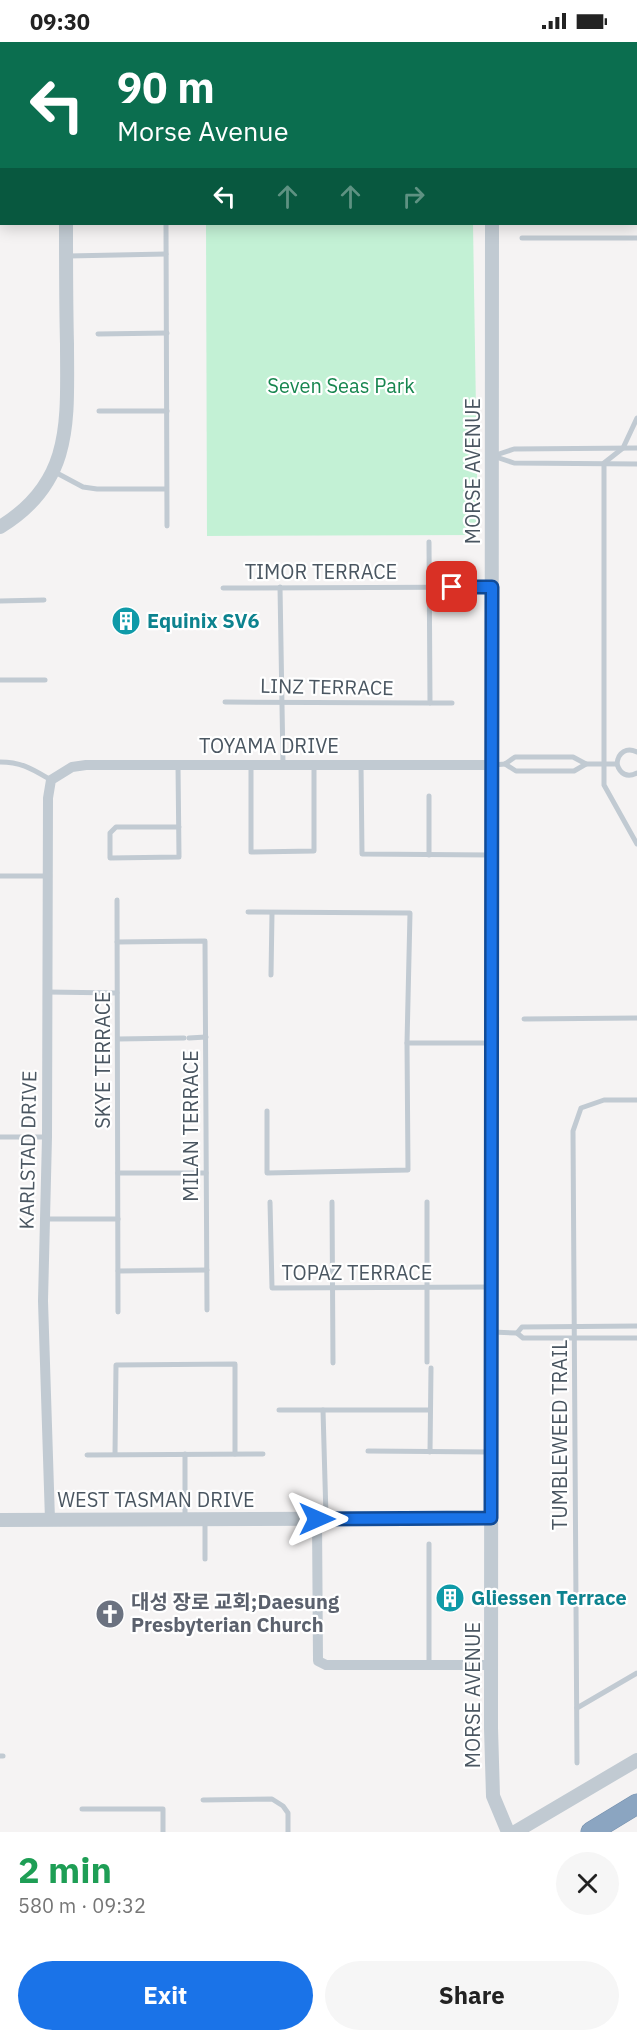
<!DOCTYPE html>
<html lang="en">
<head>
<meta charset="utf-8">
<style>
  :root { --surface:#fff; --page:#f6f6f6; --text:#222; --muted:#767676; --accent:#1a73e8 }
  body { margin:0; font-family:"IBM Plex Sans","Noto Sans KR",sans-serif; background:var(--page); color:var(--text); height:100vh; display:flex; flex-direction:column; font-size:22px; white-space:nowrap }
  * { box-sizing:border-box; margin:0 }
  p { font-size:20px; color:var(--muted) }
  .icon { flex:none; width:33px; height:33px; fill:none; stroke:currentColor; stroke-width:2; stroke-linecap:round; stroke-linejoin:round }
  .map { position:relative; height:1790px; overflow:hidden }
  .details { display:flex; flex-direction:column; background:var(--surface); flex:1 }
  .details>* { flex:none }
  .hud { position:absolute; left:0px; top:0px; width:638px; height:183px; box-shadow:0 3px 15px #0003; background:#0b6e4f; color:#fff; overflow:hidden }
  .pin { position:absolute; display:grid; place-items:center; width:51px; height:51px; color:#fff; margin:-26px; border-radius:12px; box-shadow:0 3px 9px #0006 }
  .me { position:absolute; width:66px; margin:-33px; rotate:90deg; stroke-linejoin:round; filter:drop-shadow(0 0 4px #0008) }
  .turn { display:flex; align-items:center; gap:21px; height:126px; padding:0 18px; font-size:27px }
  .turn .icon { width:78px; height:78px; stroke-width:2.5 }
  .turn b { display:block; font-size:42px; line-height:51px }
  .lanes { display:flex; align-items:center; height:57px; padding:0 18px; background:#0003; justify-content:center; gap:30px; direction:ltr }
  .lanes .off { opacity:.35 }
  .round { display:grid; place-items:center; flex:none; width:63px; height:63px; border-radius:32px; background:var(--page) }
  .overview { display:flex; align-items:center; justify-content:space-between; height:102px; padding:0 18px }
  h1 { font-size:36px; font-weight:700; line-height:45px; color:#1e9e55 }
  .cta { display:flex; gap:12px; margin-top:auto; padding:12px 18px }
  .cta a { flex:1; height:69px; border-radius:36px; background:var(--accent); color:#fff; font-size:24px; font-weight:700; line-height:69px; text-align:center }
  .cta a+a { background:var(--page); color:var(--text) }
  .status { display:flex; justify-content:space-between; align-items:center; height:42px; padding:0 30px; background:var(--surface); direction:ltr }
  .status svg { height:16px; fill:currentColor }
  .map>svg:first-child { display:block }
  .green { fill:#c3f1d5 }
  .lines { fill:none; stroke-linecap:round; stroke-linejoin:round }
  .motorway-casing { stroke:#7690ad; stroke-width:21 }
  .service { stroke:#c1cad2; stroke-width:5 }
  .minor { stroke:#c1cad2; stroke-width:10 }
  .tertiary { stroke:#c1cad2; stroke-width:14 }
  .motorway { stroke:#8ba5c1; stroke-width:20 }
  .route-casing { stroke:#114b97; stroke-width:15 }
  .route { stroke:#1a73e8; stroke-width:10 }
  .labels { text-anchor:middle; stroke-width:4.5; stroke-linejoin:round; paint-order:stroke }
  .park-label { font-size:20px; fill:#17864f; stroke:#fff }
  .street-label { font-size:20px; fill:#4a5661; stroke:#fff }
  .culture-label { font-size:20px; font-weight:bold; fill:#0d838f; stroke:#fff; text-anchor:start }
  .worship-label { font-size:20px; font-weight:bold; fill:#5b616d; stroke:#fff; text-anchor:start }
</style>
</head>
<body>
<div class="status"><b>09:30</b><svg viewBox="0 0 49 12"><path d="M0 12V9h3v3zM5 12V6h3v6zM10 12V3h3v9zM15 12V0h3v12zM26 1h20v11H26zM47 4h2v5h-2z"/></svg></div>
<div class="map">
<svg width="637" height="1790" viewBox="0 0 637 1790">
  <rect width="100%" height="100%" fill="#f5f3f3"/>
  <path class="green" d="M206,182h267l5,311 -271,1z"/>
  <g class="lines">
    <g class="motorway-casing">
      <path id="motorway" d="M591,1790l46,-28"/>
    </g>
    <g class="service">
      <path d="M166,182l1,302"/>
      <path d="M522,196h115"/>
      <path d="M68,214l98,-2"/>
      <path d="M98,292l69,-1"/>
      <path d="M99,369h68"/>
      <path d="M637,376l-14,30 -19,15v322l33,59"/>
      <path d="M493,414l21,-7 123,-1"/>
      <path d="M493,414l21,7 123,1"/>
      <path d="M53,429l30,16 14,2h69"/>
      <path d="M429,500l1,161h22"/>
      <path d="M280,545l3,177"/>
      <path d="M223,546l267,-1"/>
      <path d="M0,559l44,-1"/>
      <path d="M0,638h45"/>
      <path d="M225,660l205,1"/>
      <path d="M637,710c-10,-5 -19,0 -20,12 3,10 10,14 20,9"/>
      <path d="M0,720c22,0 32,7 51,18"/>
      <path d="M251,722v88l63,-1v-85"/>
      <path d="M505,722l11,7h58l12,-7h31"/>
      <path d="M178,723l1,92 -69,1v-25l6,-6h63"/>
      <path d="M361,723l1,89 129,1"/>
      <path d="M493,723l12,-1 10,-7h58l13,7"/>
      <path d="M429,813v-59"/>
      <path d="M0,834h48"/>
      <path d="M117,858l1,412"/>
      <path d="M248,870l162,1 -3,130 1,127 -141,3v-62"/>
      <path d="M117,900l88,-1 2,369"/>
      <path d="M271,933l1,-62"/>
      <path d="M47,950l70,1"/>
      <path d="M524,977l113,-1"/>
      <path d="M189,996l17,-1"/>
      <path d="M118,997l66,-1"/>
      <path d="M407,1001h83"/>
      <path d="M0,1095h47"/>
      <path d="M118,1131h88"/>
      <path d="M270,1160l2,86 218,-1"/>
      <path d="M332,1160l1,161"/>
      <path d="M427,1160v160"/>
      <path d="M46,1177h72"/>
      <path d="M118,1229l89,-1"/>
      <path d="M492,1290l25,1 6,5h114"/>
      <path d="M517,1291l5,-6 115,-1"/>
      <path d="M279,1368h151"/>
      <path d="M323,1368l3,107"/>
      <path d="M368,1409l121,1"/>
      <path d="M430,1410l1,-84"/>
      <path d="M115,1412l1,-89 119,-1v90"/>
      <path d="M87,1413l176,-1"/>
      <path d="M185,1475v-63"/>
      <path d="M205,1517v-38"/>
      <path d="M429,1623v-121"/>
      <path d="M577,1666l60,-35"/>
      <path d="M0,1714h3"/>
      <path d="M577,1721l-4,-632 8,-23 23,-8h33"/>
      <path d="M203,1758l69,-1 11,7 5,7v19"/>
      <path d="M82,1767h81v23"/>
    </g>
    <g class="minor">
      <path d="M317,1477l1,142 8,4h166"/>
      <path d="M50,1478l-7,-219 4,-164 1,-339 3,-18 21,-13 14,-2h406"/>
    </g>
    <g class="tertiary">
      <path d="M71,2l1,-2"/>
      <path d="M487,2v-2"/>
      <path d="M492,182l-1,1504 2,68 15,36"/>
      <path d="M0,485c74,-45 67,-107 67,-183 -1,-40 -1,-80 -1,-120"/>
      <path d="M0,1478l491,-2"/>
      <path d="M515,1790l122,-72"/>
    </g>
    <use href="#motorway" class="motorway"/>
  </g>
  <g class="lines">
    <g class="route-casing">
      <path id="route" d="M317,1477l174,-1 1,-931h-40"/>
    </g>
    <use href="#route" class="route"/>
  </g>
  <defs>
    <g id="building-disc" transform="scale(1.5)"><circle r="9.5" fill="#0f9aa8" stroke="#fff"/><path d="M-4-6H4V6H1V3H-1V6H-4ZM-2.5-4.3h1.7v1.8h-1.7ZM.8-4.3h1.7v1.8H.8ZM-2.5-1h1.7V.8h-1.7ZM.8-1h1.7V.8H.8Z" fill="#fff"/></g>
    <g id="church-disc" transform="scale(1.5)"><circle r="9.5" fill="#6b7280" stroke="#fff"/><path d="M-1.2-6h2.4v3.5h3.3v2.4h-3.3V6h-2.4V-.1h-3.3v-2.4h3.3Z" fill="#fff"/></g>
  </defs>
  <g fill-rule="evenodd">
    <use href="#building-disc" x="126" y="579"/>
    <use href="#building-disc" x="450" y="1556"/>
    <use href="#church-disc" x="110" y="1572"/>
  </g>
  <g class="labels">
    <g class="park-label">
      <text x="341" y="351">Seven Seas Park</text>
    </g>
    <g class="street-label">
      <text transform="translate(473 429) rotate(-90)" y="7">MORSE AVENUE</text>
      <text x="321" y="537">TIMOR TERRACE</text>
      <text transform="translate(327 645) rotate(1)" y="7">LINZ TERRACE</text>
      <text x="269" y="711">TOYAMA DRIVE</text>
      <text transform="translate(103 1018) rotate(-90)" y="7">SKYE TERRACE</text>
      <text transform="translate(191 1084) rotate(-90)" y="7">MILAN TERRACE</text>
      <text transform="translate(28 1108) rotate(-89)" y="7">KARLSTAD DRIVE</text>
      <text x="357" y="1238">TOPAZ TERRACE</text>
      <text transform="translate(560 1393) rotate(-90)" y="7">TUMBLEWEED TRAIL</text>
      <text x="156" y="1465">WEST TASMAN DRIVE</text>
      <text transform="translate(473 1653) rotate(-90)" y="7">MORSE AVENUE</text>
    </g>
    <g class="culture-label">
      <text x="147" y="586">Equinix SV6</text>
      <text x="471" y="1563">Gliessen Terrace</text>
    </g>
    <g class="worship-label">
      <text x="131" y="1567">대성 장로 교회;Daesung<tspan x="131" dy="23">Presbyterian Church</tspan></text>
    </g>
  </g>
</svg>
<div class="pin" style="left:452px;top:545px;background:#d93025"><svg class="icon" aria-label="arrive" viewBox="0 0 24 24"><path d="M6 21V4h12l-3 4 3 4H6"/></svg></div>
<svg class="me" style="left:317px;top:1477px" viewBox="-20 -20 40 40"><path d="M0-17L14 15 0 8-14 15z" fill="#1a73e8" stroke="#fff" stroke-width="4"/></svg>
<div class="hud">
<div class="turn"><svg class="icon" aria-label="left" viewBox="0 0 24 24"><path d="M17 20v-9H6M10 6l-5 5 5 5"/></svg><div><b>90 m</b>Morse Avenue</div></div>
<div class="lanes"><svg class="icon" aria-label="left" viewBox="0 0 24 24"><path d="M17 20v-9H6M10 6l-5 5 5 5"/></svg><svg class="icon off" aria-label="ahead" viewBox="0 0 24 24"><path d="M12 20V5M6 11l6-6 6 6"/></svg><svg class="icon off" aria-label="ahead" viewBox="0 0 24 24"><path d="M12 20V5M6 11l6-6 6 6"/></svg><svg class="icon off" aria-label="right" viewBox="0 0 24 24"><path d="M7 20v-9h11M14 6l5 5-5 5"/></svg></div>
</div>
</div>
<section class="details">
<div class="overview"><div><h1>2 min</h1><p>580 m · 09:32</p></div><a class="round"><svg class="icon" aria-label="close" viewBox="0 0 24 24"><path d="M6 6l12 12M18 6L6 18"/></svg></a></div>
<div class="cta"><a>Exit</a><a>Share</a></div>
</section>
</body>
</html>
